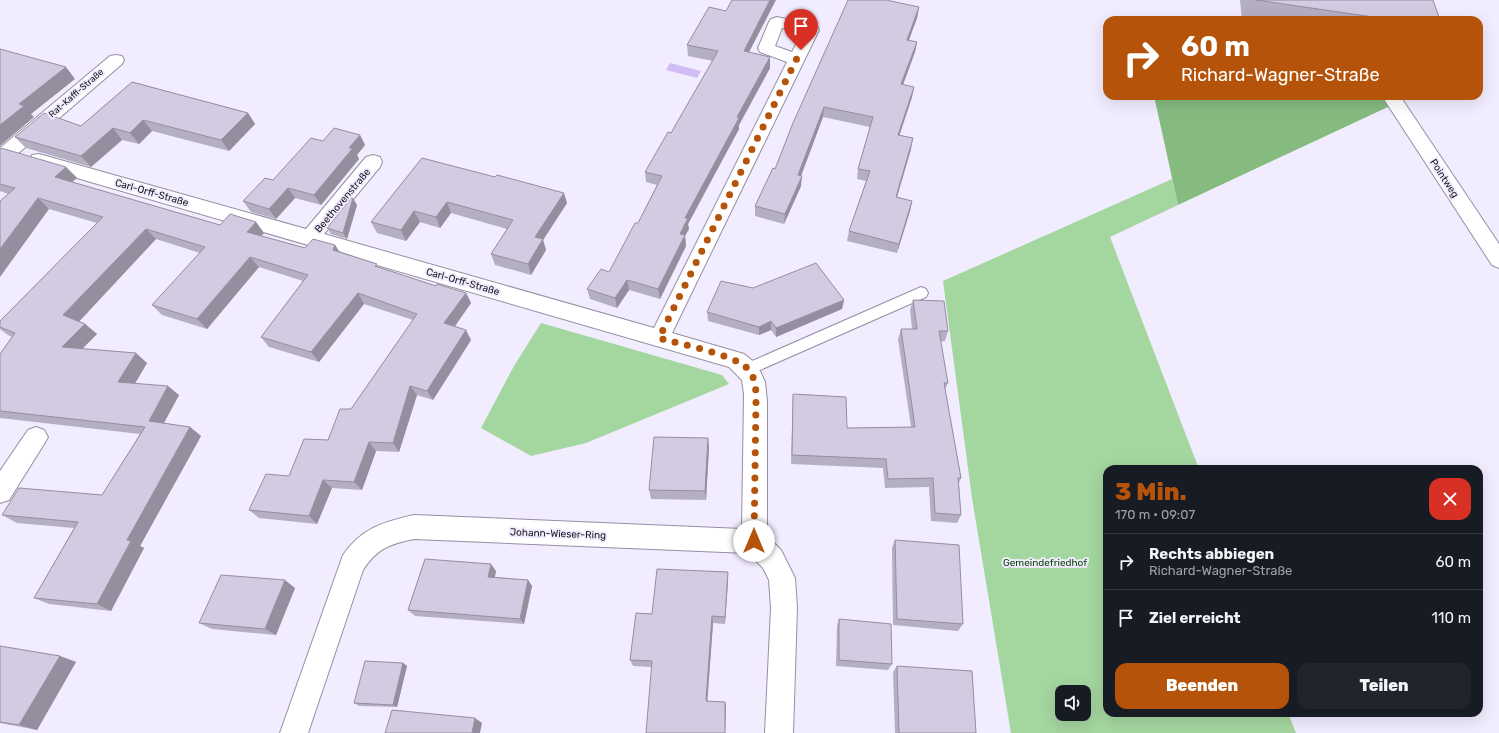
<!DOCTYPE html>
<html lang="de">
<head>
<meta charset="utf-8">
<style>
  :root { --surface:#171b24; --page:#20242c; --text:#f1f3f6; --muted:#9ea1a6; --line:#363941; --accent:#b45309 }
  body { margin:0; font-family:Rubik,sans-serif; background:var(--page); color:var(--text); height:100vh; display:flex; flex-direction:column; font-size:15px; white-space:nowrap }
  * { box-sizing:border-box; margin:0 }
  p { font-size:13px; color:var(--muted) }
  .icon { flex:none; width:22px; height:22px; fill:none; stroke:currentColor; stroke-width:2; stroke-linecap:round; stroke-linejoin:round }
  .map { position:relative; flex:1; overflow:hidden }
  .panel { position:absolute; left:1103px; top:465px; width:380px; height:252px; display:flex; flex-direction:column; background:var(--surface); border-radius:12px; box-shadow:0 4px 16px #0002 }
  .panel>* { flex:none }
  .hud { position:absolute; left:1103px; top:16px; width:380px; height:84px; border-radius:12px; box-shadow:0 4px 16px #0002; background:#b45309; color:#fff; overflow:hidden }
  .tools { position:absolute; left:1055px; top:685px; display:grid; gap:8px }
  .tools a { display:grid; place-items:center; width:36px; height:36px; border-radius:8px; background:var(--surface); box-shadow:0 4px 16px #0002; font-size:20px }
  .pin { position:absolute; display:grid; place-items:center; width:34px; height:34px; color:#fff; margin:-41px -17px; border-radius:50% 50% 50% 0; rotate:-45deg; box-shadow:0 0 4px #0007 }
  .pin .icon { rotate:45deg }
  .me { position:absolute; width:44px; margin:-22px; rotate:0deg; stroke-linejoin:round; filter:drop-shadow(0 0 3px #0008) }
  .turn { display:flex; align-items:center; gap:14px; height:84px; padding:0 12px; font-size:18px }
  .turn .icon { width:52px; height:52px; stroke-width:2.5 }
  .turn b { display:block; font-size:28px; line-height:34px }
  .round { display:grid; place-items:center; flex:none; width:42px; height:42px; border-radius:12px; background:var(--page) }
  .overview { display:flex; align-items:center; justify-content:space-between; height:68px; padding:0 12px }
  h1 { font-size:24px; font-weight:800; line-height:30px; color:var(--accent) }
  .primary-button { display:flex; gap:8px; margin-top:auto; padding:8px 12px }
  .primary-button a { flex:1; height:46px; border-radius:12px; background:var(--accent); color:#fff; font-size:16px; font-weight:800; line-height:46px; text-align:center }
  .primary-button a+a { background:var(--page); color:var(--text) }
  ul { padding:0; list-style:none }
  li { display:flex; align-items:center; gap:12px; height:56px; padding:0 12px; border-top:1px solid var(--line) }
  li div { flex:1 }
  li b { display:block; font-size:15px }
  li em { font-style:normal }
  .map>svg:first-child { display:block }
  .green { fill:#a4d69f; fill-rule:evenodd }
  .forest { fill:#86bb80 }
  .water { fill:#d1bdf4 }
  .lines { fill:none; stroke-linecap:round; stroke-linejoin:round }
  .service-casing { stroke:#968ea4; stroke-width:2 }
  .minor-casing { stroke:#968ea4; stroke-width:2 }
  .service { fill:#fff; fill-rule:evenodd }
  .minor { fill:#fff; fill-rule:evenodd }
  .wall { fill:#b5afc2 }
  .shaded-wall { fill:#948e9e }
  .building { fill:#d3cbe2; stroke:#948e9e }
  .route { stroke:#b45309; stroke-width:7; stroke-dasharray:0 12.6 }
  .labels { text-anchor:middle; stroke-width:4; stroke-linejoin:round; paint-order:stroke }
  .far-street-label { font-size:9px; fill:#18151e; stroke:#f2ecff }
  .street-label { font-size:10px; fill:#18151e; stroke:#f2ecff }
  .park-label { font-size:10px; fill:#0b4308; stroke:#f2ecff }
</style>
</head>
<body>
<div class="map">
<svg width="1499" height="733" viewBox="0 0 1499 733">
  <rect width="100%" height="100%" fill="#f2ecff"/>
  <g class="green">
    <path d="M1172,179l6,26 -68,32 89,232h-92v244h181l8,20h-285l-39,-235 -29,-217zM1062,692h22v22h-22z"/>
    <path d="M541,323l181,52 7,9 -143,59 -55,13 -50,-28 33,-62z"/>
  </g>
  <path class="forest" d="M1154,96h229l7,10 -212,99z"/>
  <path class="water" d="M670,63l31,8 -4,7 -31,-8z"/>
  <g class="lines">
    <g class="service-casing">
      <path id="service" d="M921,287l5,2 2,4 -2,4 -173,76 -5,2 -5,-2 -3,-4 3,-4z"/>
    </g>
    <g class="minor-casing">
      <g id="minor">
        <path d="M777,17l40,9 2,4 -147,303 72,21 10,8 6,9 5,11 2,19v135l14,14 14,28 2,30 -4,125h-28l6,-125 -2,-28 -6,-12 -15,-15 -334,-14c-25,5 -37,10 -51,31l-55,163h-28l63,-178c19,-27 40,-33 71,-40l328,14 2,-135 -2,-14 -13,-13 -697,-202 -2,-5 2,-5 7,-1 267,75 60,-72 7,-2 7,2 2,5 -2,5 -56,67 330,94 133,-266 -27,-10 -2,-4 11,-26 2,-3zM782,28l20,5 -10,19 -17,-6z"/>
        <path d="M116,55l6,1 2,4 -2,4 -115,99 -7,1v-16l110,-92z"/>
        <path d="M1382,96h18l99,148v24l-7,-3z"/>
        <path d="M36,427l8,3 4,7 -4,7 -35,56 -9,3v-32l28,-41z"/>
      </g>
    </g>
    <use href="#service" class="service"/>
    <use href="#minor" class="minor"/>
  </g>
  <g class="wall">
    <path d="M1240,0h193l7,20h-198z"/>
    <path d="M919,7l-2,11 -8,22 8,2 -2,10 -12,33 11,2 -2,10 -13,38 12,14 -14,48 15,4 -2,10 -13,42 -50,-12 2,-10 17,-50 -9,-2 1,-10 12,-42 -47,-10 -22,59v10l-17,38 -29,-8v-10l20,-37 18,-46z"/>
    <path d="M687,45l62,7 21,5v11l-31,57v4l-51,95 1,5 -4,7 1,10 -26,53 -31,-9 -12,18 -27,-9 -3,-10 22,-17 29,-49 19,-38 -11,-3 -1,-10 26,-39 42,-72 -25,-5z"/>
    <path d="M132,82l116,31 7,11 -26,27 -77,-20 -13,13 -17,-4 -31,27 -65,-19 -11,-11 66,-11z"/>
    <path d="M360,135l5,10 -8,10 2,4 -38,46 -26,-7 -19,21 -25,-7 -8,-11 30,-21 50,-39z"/>
    <path d="M0,150l66,17 11,11 -5,4 148,43 36,-3 8,11 -3,3 44,12 30,-3 4,6 38,13 1,3 58,19 30,7 5,10 -16,23 16,14 -38,60 -16,-5 -18,57 -23,-1 -14,39 -30,-2 -15,36 -58,-6 -10,-8 40,-34 39,-36 23,-31 62,-89 -49,-16 -45,58 -50,-15 -8,-10 42,-56 -44,-14 -52,62 -45,-14 -10,-10 48,-52 -44,-14 -77,82 6,3 12,10 -15,15 65,14 -12,20 44,12 -15,28 26,4 11,9 -61,110 4,2 -33,63 -62,-7 -15,-6 40,-70 -57,-5 -15,-8 100,-20 38,-61 -140,-16v-64l12,-17 -4,-2 -8,-6v-8l97,-98 -48,-14 -49,-18z"/>
    <path d="M422,158l145,45 -24,37 3,10 -15,25 -36,-10 -4,-11 16,-25 -56,-16 -11,15 -20,-6 -14,19 -29,-8 -6,-11z"/>
    <path d="M357,205l-10,34 -16,-5 -4,-6z"/>
    <path d="M753,288l91,12 -2,9 -66,28 -5,-7 -12,5 -51,-14 -1,-9z"/>
    <path d="M913,300l35,31 -3,10 -5,1 8,41 -3,6 16,89 -2,5 2,32 -4,8 -26,-2 -2,-34 -44,1 -2,-20 -92,-4 2,-70 54,34 64,-1 -13,-88 3,-10h11l-2,-19z"/>
    <path d="M708,438l1,10 -3,52 -55,-1 -2,-9z"/>
    <path d="M895,540l68,84 -5,7 -65,-6 -1,-77z"/>
    <path d="M496,571l-1,6 33,3 4,6 -8,38 -109,-8 -7,-6z"/>
    <path d="M728,572v8l-3,44 -12,-1 -6,78 18,1 1,5 -1,26 -74,-66 -18,-1 -3,-6 22,-46z"/>
    <path d="M295,588l-19,47 -64,-6 -13,-6z"/>
    <path d="M839,619l53,45 -4,6 -52,-4 1,-40z"/>
    <path d="M0,646l60,10 16,6 -39,68 -37,-7z"/>
    <path d="M403,663l4,3 -10,41 -38,-1 -5,-3z"/>
    <path d="M897,666l79,67h-81l-2,-61z"/>
  </g>
  <g class="shaded-wall">
    <path d="M770,0h6l-32,62v-11z"/>
    <path d="M919,7l-2,11 -12,32 2,-10z"/>
    <path d="M917,42l-2,10 -16,43 2,-11z"/>
    <path d="M770,57v11l-31,57v4l-51,95 1,5 -4,7 1,10 -26,53 -2,-10 22,-55 5,-16 52,-101z"/>
    <path d="M66,67l9,12 -44,35 3,3 -34,29v-21l19,-21z"/>
    <path d="M914,87l-2,10 -16,49 2,-11z"/>
    <path d="M824,107l-1,10 -24,64 3,-5 -1,10 -17,38 1,-10 13,-39z"/>
    <path d="M248,113l7,11 -26,27 -8,-11z"/>
    <path d="M143,120l9,11 -13,13 -9,-11z"/>
    <path d="M113,128l9,12 -31,27 -10,-11z"/>
    <path d="M360,135l5,10 -8,10 2,4 -38,46 -7,-10 35,-47z"/>
    <path d="M913,138l-2,11 -17,58 2,-10z"/>
    <path d="M66,167l11,11 -12,10 -10,-11z"/>
    <path d="M288,188l7,10 -19,21 -7,-10z"/>
    <path d="M564,193l3,10 -24,37 3,10 -15,25 -3,-11 7,-27z"/>
    <path d="M38,198l11,11 -49,68v-28z"/>
    <path d="M353,198l4,7 -10,34 -4,-6z"/>
    <path d="M912,201l-2,10 -13,42 2,-9z"/>
    <path d="M447,202l4,11 -11,15 -4,-11z"/>
    <path d="M414,211l6,11 -14,19 -5,-11z"/>
    <path d="M256,222l8,11 -9,10 -8,-11z"/>
    <path d="M146,229l10,10 -81,87 -12,-11z"/>
    <path d="M335,245l7,11 -9,-6z"/>
    <path d="M250,257l9,10 -52,62 -10,-10z"/>
    <path d="M627,280l2,10 -12,18 -2,-10z"/>
    <path d="M358,293l6,11 -45,58 -8,-10z"/>
    <path d="M466,293l5,10 -21,30 -6,-10z"/>
    <path d="M844,300l-2,9 -66,28v-9z"/>
    <path d="M771,321v9l-12,5v-8z"/>
    <path d="M85,324l12,10 -23,23 -12,-10z"/>
    <path d="M466,330l5,10 -38,60 -6,-9z"/>
    <path d="M136,353l11,10 -17,29 -12,-10z"/>
    <path d="M168,386l11,9 -19,35 -11,-9z"/>
    <path d="M410,386l7,9 -18,57 -6,-9z"/>
    <path d="M190,427l11,9 -61,110 4,2 -33,63 -14,-7 30,-64z"/>
    <path d="M708,438l1,10 -3,52 -1,-9z"/>
    <path d="M369,442l7,9 -14,39 -8,-8z"/>
    <path d="M323,480l9,8 -15,36 -8,-8z"/>
    <path d="M491,564l5,7 -3,12 -5,-6z"/>
    <path d="M728,572v8l-3,44v-7z"/>
    <path d="M285,580l10,8 -19,47 -11,-6z"/>
    <path d="M528,580l4,6 -8,38 -4,-5z"/>
    <path d="M712,616l1,7 -6,83 -1,-5z"/>
    <path d="M60,656l16,6 -39,68 -18,-5z"/>
    <path d="M403,663l4,3 -10,41 -4,-2z"/>
    <path d="M725,702l1,5 -1,26z"/>
    <path d="M475,718l7,5 -2,10h-8z"/>
  </g>
  <g class="building">
    <path d="M732,0h38l-26,51 26,6 -33,60 2,1 -54,100h3l-8,16 5,1 -27,54 -31,-9 -12,18 -28,-9 14,-20 8,3 26,-49h3l24,-47 -17,-4 23,-40 3,1 47,-82 -31,-6 22,-38 17,4z"/>
    <path d="M848,0h38l33,7 -12,33 10,2 -16,42 13,3 -16,48 15,3 -17,59 16,4 -13,43 -50,-13 21,-60 -12,-2 15,-52 -49,-10 -26,68 4,1 -17,38 -30,-8 18,-38 2,1 18,-46z"/>
    <path d="M1256,0h177l7,20h-46z"/>
    <path d="M0,49l66,18 -47,37 5,2 -24,19z"/>
    <path d="M132,82l116,31 -27,27 -78,-20 -13,13 -17,-5 -32,28 -66,-19 29,-24 37,13z"/>
    <path d="M334,128l26,7 -11,13h4l-39,47 -26,-7 -19,21 -26,-8 22,-23 8,2 38,-42 12,3z"/>
    <path d="M1,148l65,19 -11,10 165,48 10,-11 26,8 -9,10 58,16 8,-9 22,6 -2,5 44,14 -2,2 61,20 1,-2 29,9 -22,30 22,7 -39,61 -17,-5 -17,57 -24,-1 -15,40 -31,-2 -14,36 -60,-6 17,-36 23,2 15,-37 24,1 12,-31h11l66,-95 -59,-21 -47,59 -50,-15 47,-62 -58,-18 -53,62 -45,-14 53,-58 -59,-18 -83,86 22,9 -23,23 74,6 -18,29 50,4 -19,35 41,6 -63,113 4,1 -34,63 -63,-6 44,-76 -76,-7 17,-27 83,7 43,-68 -145,-16v-57l15,-21 -15,-6v-6l103,-104 -65,-19 -38,51v-48l15,-13 -15,-4v-34z"/>
    <path d="M422,158l73,19 2,-2 67,18 -29,44 8,2 -15,25 -37,-10 22,-34 -66,-18 -11,15 -22,-6 -13,19 -30,-8z"/>
    <path d="M351,198h2l-10,35 -16,-5z"/>
    <path d="M816,263l28,37 -68,28 -5,-7 -12,6 -52,-15 14,-31 32,7z"/>
    <path d="M913,300l31,1 4,30h-9l9,52h-4l17,95h-3l3,37 -26,-2 -2,-35 -45,1 -2,-20 -94,-4 1,-61 53,3 1,31 68,-1 -14,-98h16z"/>
    <path d="M654,437l54,1 -3,53 -56,-1z"/>
    <path d="M895,540l64,5 4,79 -66,-5z"/>
    <path d="M425,559l66,5 -3,13 40,3 -8,39 -112,-9z"/>
    <path d="M657,569l71,3 -3,45 -13,-1 -6,85 19,1v31h-79l6,-72 -22,-1 6,-47 16,1z"/>
    <path d="M221,575l64,5 -20,49 -66,-6z"/>
    <path d="M839,619l52,5 1,40 -53,-4z"/>
    <path d="M0,646l60,10 -41,69 -19,-3z"/>
    <path d="M365,661l38,2 -10,42 -39,-2z"/>
    <path d="M897,666l75,5 4,62h-77z"/>
    <path d="M392,710l83,8 -3,15h-87z"/>
  </g>
  <g class="lines">
    <path class="route" d="M754,541l2,-140c0,-11 0,-24 -9,-33 -12,-13 -68,-24 -88,-30l142,-288"/>
  </g>
  <g class="labels">
    <g class="far-street-label">
      <text transform="translate(76 93) rotate(-41)" y="3">Rat-Kaffl-Straße</text>
    </g>
    <g class="street-label">
      <text transform="translate(1445 178) rotate(57)" y="4">Pointweg</text>
      <text transform="translate(152 192) rotate(16)" y="4">Carl-Orff-Straße</text>
      <text transform="translate(342 200) rotate(-50)" y="4">Beethovenstraße</text>
      <text transform="translate(463 281) rotate(16)" y="4">Carl-Orff-Straße</text>
      <text transform="translate(558 533) rotate(2)" y="4">Johann-Wieser-Ring</text>
    </g>
    <g class="park-label">
      <text x="1045" y="566">Gemeindefriedhof</text>
    </g>
  </g>
</svg>
<div class="tools">
<a><svg class="icon" aria-label="sound" viewBox="0 0 24 24"><path d="M4 9h4l5-4v14l-5-4H4zM17 9q2 3 0 6"/></svg></a>
</div>
<div class="pin" style="left:801px;top:50px;background:#d93025"><svg class="icon" aria-label="arrive" viewBox="0 0 24 24"><path d="M6 21V4h12l-3 4 3 4H6"/></svg></div>
<svg class="me" style="left:754px;top:541px" viewBox="-20 -20 40 40"><circle r="19" fill="#fff"/><path d="M0-13L10 11 0 6-10 11z" fill="#b45309"/></svg>
<div class="hud">
<div class="turn"><svg class="icon" aria-label="right" viewBox="0 0 24 24"><path d="M7 20v-9h11M14 6l5 5-5 5"/></svg><div><b>60 m</b>Richard-Wagner-Straße</div></div>
</div>
<section class="panel">
<div class="overview"><div><h1>3 Min.</h1><p>170 m · 09:07</p></div><a class="round" style="background:#d93025;color:#fff"><svg class="icon" aria-label="close" viewBox="0 0 24 24"><path d="M6 6l12 12M18 6L6 18"/></svg></a></div>
<ul>
<li><svg class="icon" aria-label="right" viewBox="0 0 24 24"><path d="M7 20v-9h11M14 6l5 5-5 5"/></svg><div><b>Rechts abbiegen</b><p>Richard-Wagner-Straße</p></div><em>60 m</em></li>
<li><svg class="icon" aria-label="arrive" viewBox="0 0 24 24"><path d="M6 21V4h12l-3 4 3 4H6"/></svg><div><b>Ziel erreicht</b></div><em>110 m</em></li>
</ul>
<div class="primary-button"><a>Beenden</a><a>Teilen</a></div>
</section>
</div>
</body>
</html>
